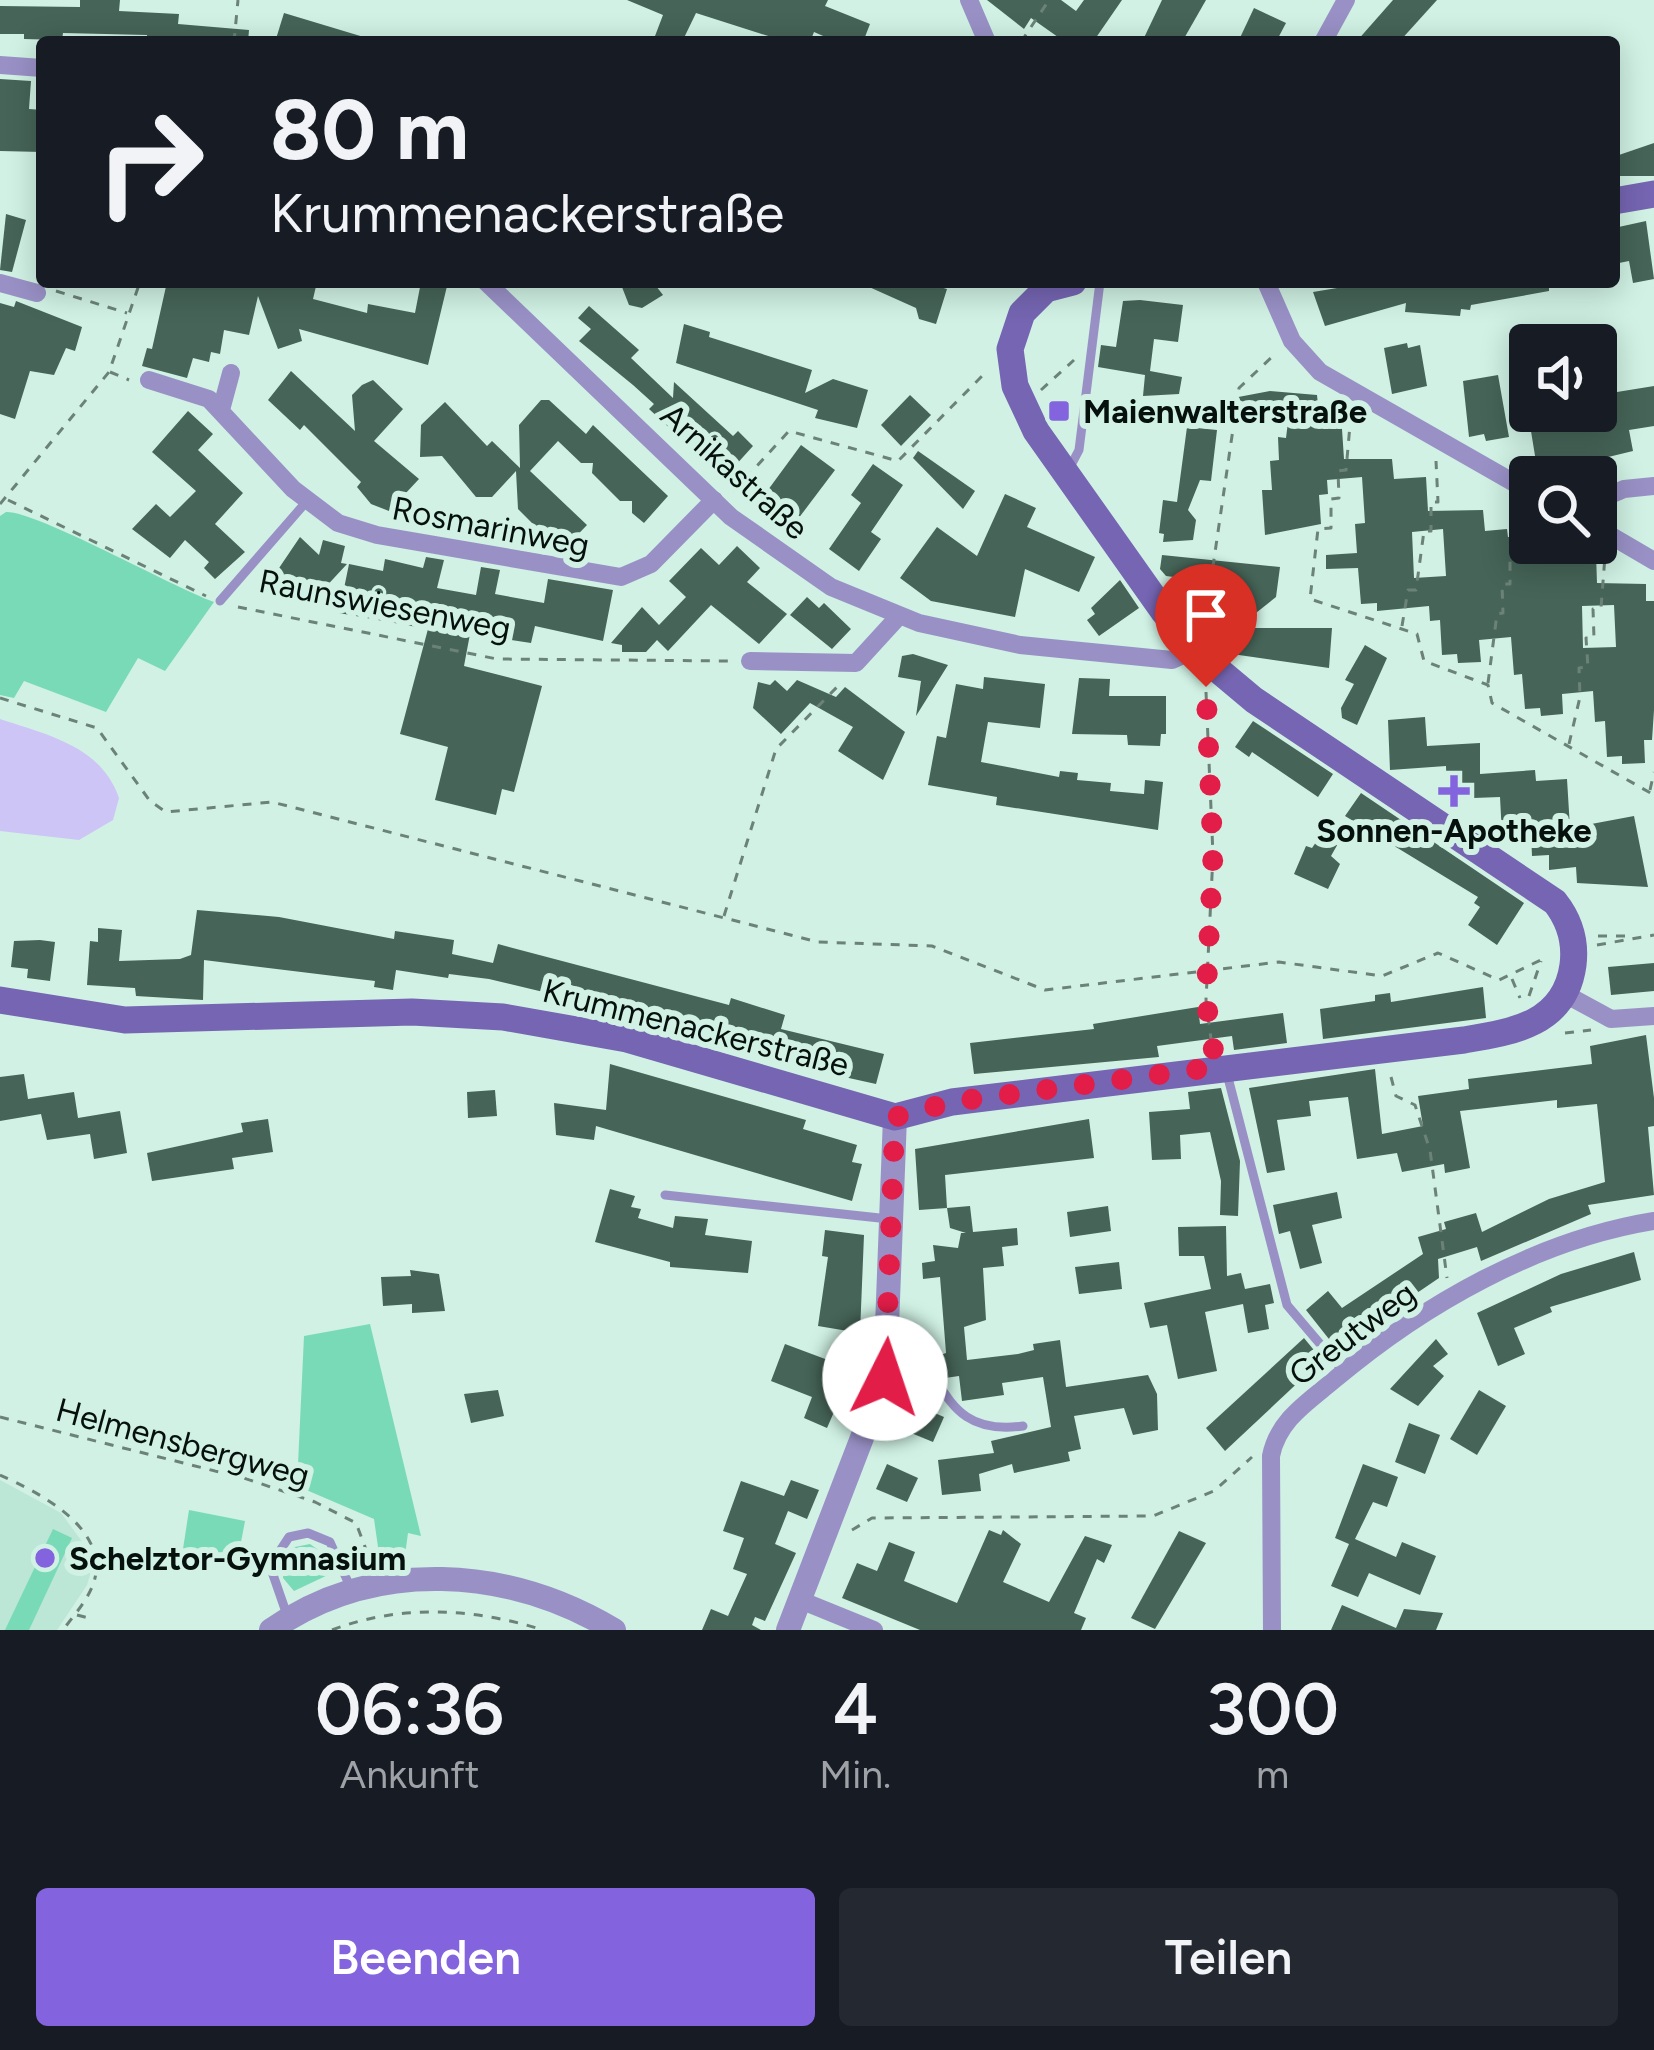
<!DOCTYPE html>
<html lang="de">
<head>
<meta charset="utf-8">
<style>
  :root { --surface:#171b24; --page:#242831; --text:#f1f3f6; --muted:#9ea1a6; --accent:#8363de }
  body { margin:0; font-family:Figtree,sans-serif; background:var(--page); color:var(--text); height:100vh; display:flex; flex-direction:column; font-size:45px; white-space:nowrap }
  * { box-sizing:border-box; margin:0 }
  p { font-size:39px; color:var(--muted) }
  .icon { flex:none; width:66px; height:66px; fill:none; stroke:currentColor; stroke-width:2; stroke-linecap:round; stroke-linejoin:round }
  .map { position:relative; height:1630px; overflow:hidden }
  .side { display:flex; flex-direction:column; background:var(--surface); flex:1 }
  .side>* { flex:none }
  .guide { position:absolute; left:36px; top:36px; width:1584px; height:252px; border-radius:12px; box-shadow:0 6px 30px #0003; background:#171b24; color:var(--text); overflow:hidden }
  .buttons { position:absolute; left:1509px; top:324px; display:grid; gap:24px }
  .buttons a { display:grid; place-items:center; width:108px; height:108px; border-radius:12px; background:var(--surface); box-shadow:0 6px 30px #0003; font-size:60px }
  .pin { position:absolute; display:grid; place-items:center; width:102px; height:102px; color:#fff; margin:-123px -51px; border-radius:50% 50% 50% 0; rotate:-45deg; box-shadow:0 0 12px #0007 }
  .pin .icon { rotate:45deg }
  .me { position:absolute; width:132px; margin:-66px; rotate:4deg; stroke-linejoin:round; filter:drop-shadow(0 0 9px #0008) }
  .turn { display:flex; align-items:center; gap:42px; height:252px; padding:0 36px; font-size:54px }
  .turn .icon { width:156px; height:156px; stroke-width:2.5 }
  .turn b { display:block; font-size:84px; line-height:102px }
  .eta { display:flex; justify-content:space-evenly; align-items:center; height:204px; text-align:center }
  .eta b { font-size:72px; font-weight:600; line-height:84px }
  .primary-button { display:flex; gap:24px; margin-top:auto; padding:24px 36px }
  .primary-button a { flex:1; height:138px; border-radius:12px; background:var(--accent); color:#fff; font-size:48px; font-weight:600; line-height:138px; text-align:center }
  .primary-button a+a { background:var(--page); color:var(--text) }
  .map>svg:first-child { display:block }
  .built { fill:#bce6d5 }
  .green { fill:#79dab8 }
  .water { fill:#cdc5f6 }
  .building { fill:#466458; fill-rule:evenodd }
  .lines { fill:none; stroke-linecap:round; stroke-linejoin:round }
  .path { stroke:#6c8279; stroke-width:3; stroke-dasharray:9 9; stroke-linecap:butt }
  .service { stroke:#9991c6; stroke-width:9 }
  .minor { stroke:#9991c6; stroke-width:18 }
  .tertiary { stroke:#9991c6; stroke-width:24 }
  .secondary { stroke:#7565b2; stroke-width:27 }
  .route { stroke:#e11d48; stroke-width:21; stroke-dasharray:0 37.8 }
  .poi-dot { fill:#8363de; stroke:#d0f1e4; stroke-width:4.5 }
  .labels { text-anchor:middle; stroke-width:12; stroke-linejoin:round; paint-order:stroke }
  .poi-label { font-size:33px; font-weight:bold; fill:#06110d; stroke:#d0f1e4; text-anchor:start }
  .street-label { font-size:33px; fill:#06110d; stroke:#d0f1e4 }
</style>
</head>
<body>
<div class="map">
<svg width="1654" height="1630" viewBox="0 0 1654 1630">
  <rect width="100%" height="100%" fill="#d0f1e4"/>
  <path class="built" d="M0,1480l61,33 25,34 5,24 -4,14 -30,45h-57z"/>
  <g class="green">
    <path d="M6,512c31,-1 164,74 208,90l-49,69 -27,-13 -32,54 -82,-31 -10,17 -14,-3v-179z"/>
    <path d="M370,1324l51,212 -13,-3 -3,22 -26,-1 -5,-35 -77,-33 7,-150z"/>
    <path d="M189,1510l56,11 -7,37 -55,-9z"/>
    <path d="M53,1529l19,9 -43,92h-24z"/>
    <path d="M310,1544l18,13 2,17 -36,17 -11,-13 1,-21 11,-10z"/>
  </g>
  <path class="water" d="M0,719c48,16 101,27 119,79l-6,22 -34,20 -79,-9z"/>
  <g class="building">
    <path d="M80,0h40l-1,11 60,3 -1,10 71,6 -1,12h-101v-7l-84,-2 -1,7 -38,-1v-5h-24v-28l80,1z"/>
    <path d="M627,0h201l-3,6 45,18 -7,18h-26l-23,-10 -4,10h-23l-91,-29 -14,29h-13l-14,-6 8,-21z"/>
    <path d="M987,0h74l15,11 8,-11h38l-29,42h-28l-34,-24 -7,11z"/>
    <path d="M1162,0h44l-24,42h-40z"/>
    <path d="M1393,0h44l-38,42h-43z"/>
    <path d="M1254,8l32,15 -10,19h-38z"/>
    <path d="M284,13l83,25 -1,4h-91z"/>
    <path d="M0,79l31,2 -2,28 13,1v42l-42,-1z"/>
    <path d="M1654,143v33h-34l-4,-20z"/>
    <path d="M6,214l20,6 -14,52 -12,-2z"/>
    <path d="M1646,221l8,58 -21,4 -4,-22 -10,2 -5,-7v-28z"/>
    <path d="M167,282h150l-4,17 54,14 1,-9 47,9 6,-31h27l-20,83 -129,-36 3,12 -24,8 -20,-53 -9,39 -25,-5 -4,24 -9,-2 -2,10 -16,-4 -6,20 -45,-12 5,-18 5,1z"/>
    <path d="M620,282h33l10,13 -21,13 -13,-3z"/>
    <path d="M858,282h65l24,7 -11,35 -17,-5 -3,-11z"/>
    <path d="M1336,282h213v9l-78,14 -1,5 -9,-1 -1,7 -55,-4 1,-9 -81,23 -12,-34 24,-4z"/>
    <path d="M1140,300l43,5 -5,37 -24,-3 -4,32 32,6 -3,17 -36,2 2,-21 -47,-8 3,-22 15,2 7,-46z"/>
    <path d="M16,301l66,26 -7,24 -9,-3 -12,27 -24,-4 -15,48 -15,-5v-111l14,4z"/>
    <path d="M589,306l50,44 -8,8 42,40 1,-16 59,54 5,-5 15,15 -29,32 -75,-69 5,-5 -21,-19 -54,-44 12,-12 -13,-11z"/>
    <path d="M684,324l26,8 -1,5 103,33 -7,23 28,-14 35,11 -11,38 -42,-10 3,-8 -142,-47z"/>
    <path d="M1407,343l1,5 12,-3 7,41 -35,8 -8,-46z"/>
    <path d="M291,371l64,60 -3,-36 10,-10 11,-5 30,29 -29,32 45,38 -30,32 -18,-7 -14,-17 4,-5 -57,-57 -4,5 -32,-30z"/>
    <path d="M1498,375l11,62 -23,4 -2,-7 -15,3 -6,-56z"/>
    <path d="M1614,377l3,15 37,-6v40l-25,4 4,21 -95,23 -9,-55 67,-8v-31z"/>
    <path d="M1270,391l47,4 2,20 22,-1 3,45h48l2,20 32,-2 2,34 55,-1 2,21 22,-2 1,8 22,-1v7h33l1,13 32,-2 1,29 49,1v17h8v109l-2,30h-8l1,23 -23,1v-8l-15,1 -2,-36 -10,1 -2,-31 -31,3 1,20 -22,2 -1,-8 -15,1 -3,-35 -8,1 -3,-38 -32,3 2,22 -23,1 -1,-9 -15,1 -2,-35 -10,1 -1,-15 -52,5v-8l-16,1 -3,-36 -32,1v-14l31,-2 -2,-29 10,-1 -3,-46 -35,3 1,14 -9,1 2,29 -56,11 -3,-45h10l-2,-29 9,-1 -1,-23 8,1 3,-24 -56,-10v-6zM1443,529l3,47 -32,2 -2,-46zM1614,605l2,42 -33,1 -1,-42z"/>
    <path d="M910,395l21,20 -30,31 -20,-21z"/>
    <path d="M541,400h8l37,34 7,-9 75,71 -24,27 -12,-10v-12h-12l-28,-28 1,-10h-12l-23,-22 -28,30 57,54 -26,27 -12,-12v-12l-11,1 -20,-20 -2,-38 -24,26h-16l-34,-41 -22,1 1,-32 24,-23 42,44 5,-5 28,27 -1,-43z"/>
    <path d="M188,411l25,23 -15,16 45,43 -28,31 30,28 -30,27 -11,-11 5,-6 -24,-22 -15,18 -38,-29 24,-25 14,13 26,-26 -44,-39z"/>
    <path d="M1187,427l30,3 -6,51 -11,-1 -12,30 8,10 -3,20 -30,2 1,-8 -5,-1 4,-33 14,2z"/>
    <path d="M801,445l34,25 -37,49 -33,-25z"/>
    <path d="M918,451l57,40 -12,18 -50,-51z"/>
    <path d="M873,464l30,21 -32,47 10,7 -22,32 -30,-22 32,-46 -10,-8z"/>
    <path d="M1005,494l31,14 -9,19 68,30 -16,35 -54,-23 -10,48 -84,-16 -31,-23 37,-51 40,29z"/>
    <path d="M300,537l19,18 4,-15 22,6 -4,17 6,1 -39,42 -31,-35z"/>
    <path d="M737,546l23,22 -13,14 40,32 -28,30 -48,-39 -43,46 -11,-11 -11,12h-24v-7l-11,-2 31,-36 17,18 27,-28 -17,-16 32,-33 18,17z"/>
    <path d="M1162,555l118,12 -4,30 -39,31h95l-3,40 -104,-15 -24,-27 12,1 6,-44 -53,-7 -6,-7z"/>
    <path d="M426,557l18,3 -7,28 39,7 5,-28 19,3 -5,24 49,9 4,-24 65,11 -10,51 -68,-15 -4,17 -61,-9 -6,32 78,20 -28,106 -12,-3 -6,26 -61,-15 13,-53 -48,-13 28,-105 -89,-16 10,-49 34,7 2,-12 38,9z"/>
    <path d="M1120,580l19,28 -40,28 -12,-16 8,-6 -4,-6z"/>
    <path d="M807,597l12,11 5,-5 27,26 -19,20 -42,-34z"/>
    <path d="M1365,645l22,13 -30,67 -15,-7 -1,-10 13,-24 -9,-4z"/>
    <path d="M913,654l35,11 -32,51 5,-35 -23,-4 4,-21z"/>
    <path d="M984,677l61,7 -5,44 -52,-6 -7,40 78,15 1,-6 18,2 -1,7 34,3 -1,8 34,3 1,-14 18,2 -5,48 -162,-25 1,-8 -69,-12 9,-49 9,2 10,-54 27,5z"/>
    <path d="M1079,678l31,1 -1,17h57v38h-5l-1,12 -32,-1 -1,-10 -55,-1z"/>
    <path d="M775,680l12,11 10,-11 39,17 9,-10 60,45 -22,48 -45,-29 15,-24 -43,-24 -29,31 -28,-26 5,-26 12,3z"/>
    <path d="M1425,717l2,29 53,-3v31l55,-4 1,11 31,-2 3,49 64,-12 14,71 -71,-4 -1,-16 -27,3v-15l-17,1 -1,-23 -29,2 -2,-38 -53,2 -1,-33 -56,4 -2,-50z"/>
    <path d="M1253,721l80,53 -15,23 -66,-45 -3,5 -14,-10z"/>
    <path d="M1361,793l163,110 -27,42 -29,-20 12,-18 -6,-4 4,-6 -133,-81z"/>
    <path d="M1329,823l15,10 -13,23 9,8 -12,25 -34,-15 12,-28 6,2z"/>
    <path d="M197,910l82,7 115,22 1,-8 59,9 -2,14 41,9 5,-19 231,61 2,-7 54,17 -4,14 103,25 -8,30 -86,-19 3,-11 -90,-29 -1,5 -213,-51 -40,-5 -1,4 -52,-8 -3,20 -19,-3 1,-6 -171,-21 -1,40 -67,-4 -1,-8 -48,-3 3,-44 8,1v-14l24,2 -3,31 61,-2 11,-4z"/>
    <path d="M40,940l15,2 -5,39 -23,-3 1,-9 -17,-2 3,-26z"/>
    <path d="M1654,963v28l-43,4 -3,-28z"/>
    <path d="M1483,987l3,31 -163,21 -3,-30 55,-8v-6l15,-2 1,9z"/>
    <path d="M1198,1007l2,17 83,-11 4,30 -53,7 -2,-14 -75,10 2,11 -185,17 -4,-31 124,-14 -1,-5z"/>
    <path d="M1646,1035l8,63v28l-6,1 6,68 -66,10 3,9 -110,47 -4,-14 -39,12 1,19 -103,70 -30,-38 22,-19 14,17 81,-54 -5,-17 28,-8 -2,-7 32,-9 6,19 67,-33 56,-17 -8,-78 -40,4v-8l-97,11 10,57 -25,5 -1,-9 -42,8 -5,-19 -40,6 -9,-62 -39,4 2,15 -34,4 8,50 -18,3 -18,-85 126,-19 7,65 41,-8 -5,-30 51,-7 -1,-10 124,-15 -2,-18z"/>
    <path d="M610,1064l196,56 -3,9 54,16 -5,17 10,2 -10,37 -256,-75 -2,14 -38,-5 -2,-32 52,7z"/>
    <path d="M24,1074l4,25 46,-7 4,26 42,-7 7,42 -33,6 -4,-25 -43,6 -6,-26 -41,7v-44z"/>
    <path d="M1221,1088l19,73 -2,55 -18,-1 1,-34 -11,-49 -30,3 1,24 -29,1 -3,-48 41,-3 -2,-17z"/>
    <path d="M495,1090l2,26 -29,2 -1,-26z"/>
    <path d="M268,1119l5,33 -41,6 2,11 -82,12 -5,-28 96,-21 -2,-9z"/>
    <path d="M1089,1119l5,39 -149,17 2,33 -28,2 -4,-61z"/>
    <path d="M610,1189l25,7 -4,11 10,2 -3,9 35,10 2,-12 33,3 -3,16 47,6 -4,32 -78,-6v-5l-75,-20z"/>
    <path d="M1337,1192l5,26 -30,7 10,38 -22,6 -10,-38 -11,3 -6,-29z"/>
    <path d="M970,1206l3,26 44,-4 1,17 -16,2 2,19 -21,2 3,52 -22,7 3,33 51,-6 16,-4 -1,-6 27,-4 6,47 82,-12 9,19 1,36 -25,5 -9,-27 -50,8 7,33 -13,3 2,9 -56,12 -2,-9 -33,10 2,17 -39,4 -4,-35 56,-7 -3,-12 60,-14 -8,-50 -41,6 2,12 -42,6 -3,-25 -14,2 -13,-20 14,-5 -6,-76 -17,2 -1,-16 13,-2 -2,-16 25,3 3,-15h5l-16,-5 -3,-20z"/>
    <path d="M1108,1206l3,25 -41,6 -3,-25z"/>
    <path d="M1226,1226l1,50 14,-3 4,16 25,-5 4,19 -9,2 4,24 -21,4 -5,-29 -38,8 12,59 -39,8 -11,-54 -17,3 -6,-25 67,-14 -7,-33h-25l-1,-29z"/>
    <path d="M825,1230l39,5 -4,98 -42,-7 10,-69 -6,-1z"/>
    <path d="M1634,1252l7,28 -91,27 2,5 -38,16 11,26 -27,12 -21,-53 84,-39z"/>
    <path d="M1119,1262l3,27 -43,5 -4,-27z"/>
    <path d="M410,1270l29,4 6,37 -33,2v-9l-29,2 -2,-29 30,-1z"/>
    <path d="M1304,1338l18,22 -97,91 -19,-23z"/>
    <path d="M1436,1339l12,15 -15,12 11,10 -26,30 -28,-17z"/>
    <path d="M785,1344l83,31 -19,43 -15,-6 -7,16 -23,-10 8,-21 -41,-16z"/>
    <path d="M498,1390l6,26 -33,7 -7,-29z"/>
    <path d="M1479,1390l27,16 -29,49 -27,-16z"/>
    <path d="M909,1402l35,15 -11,25 -34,-14z"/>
    <path d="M1409,1423l31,12 -15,39 -30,-12z"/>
    <path d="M887,1464l31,14 -11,24 -31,-13z"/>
    <path d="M1363,1464l35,13 -11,30 -14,-5 -18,37 41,18 6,-15 34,14 -16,39 -51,-22 -11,24 -27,-11 18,-42 -14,-6z"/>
    <path d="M791,1480l28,10 -12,29 -19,-8 -13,33 21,9 -31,68 -10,-4 -3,8 9,5h-59l9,-21 17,7 19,-42 -14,-5 11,-31 -21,-7 18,-50 43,15z"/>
    <path d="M989,1530l12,5 2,-5 18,14 -18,38 46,20 36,-66 27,9 -8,18 -7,-4 -23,54 12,5 -5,12h-161l-78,-32 15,-35 20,8 12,-29 26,10 -11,29 53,22z"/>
    <path d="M1179,1531l27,12 -51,86 -24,-11z"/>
    <path d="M1342,1605l54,23 8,-19 39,4 -7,17h-105z"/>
  </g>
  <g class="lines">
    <g class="path">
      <path d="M234,42l4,-42"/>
      <path d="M1021,42l28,-42"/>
      <path d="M56,291l71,22"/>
      <path d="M110,372l19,8"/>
      <path d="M1041,390l33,-30"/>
      <path d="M1351,414l-5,56 -8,1 1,27 -8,1v29l-13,1 -8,70 107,35 7,27 64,24 4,18 162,92"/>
      <path d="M733,492l56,-61 109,30 88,-89"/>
      <path d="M8,500l198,96"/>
      <path d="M0,504l109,-132 31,-90"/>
      <path d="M238,607l259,52 236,2"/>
      <path d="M1205,621l34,-233 35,-33"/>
      <path d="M1402,626l6,-36h8l8,-59h7v-29h7l-2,-41"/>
      <path d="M1488,683l9,-69 6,-1 -1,-29h8v-29h7l-4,-51"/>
      <path d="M1206,692l7,163 -7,145 6,47"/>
      <path d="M0,698l97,30 53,73 16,11 106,-10 546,140 114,4 113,44 234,-28 103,14 56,-23 61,27 46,-22"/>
      <path d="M1569,744l11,-47 -1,-29 9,-1 -2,-29h8l-1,-29 8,-1 4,-52"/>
      <path d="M1650,790l4,-18"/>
      <path d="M724,916l52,-167 64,-65"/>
      <path d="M1598,936h28"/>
      <path d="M1597,945l57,-10"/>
      <path d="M1512,979l8,19"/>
      <path d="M1529,996l12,-35"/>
      <path d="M1565,1033l26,-3"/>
      <path d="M1391,1077l5,19 19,9 15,45 17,128"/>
      <path d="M0,1417l247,62 68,23 41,21 14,37"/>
      <path d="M0,1475c38,17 110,53 94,107 -6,18 -20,33 -31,48"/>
      <path d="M852,1530l20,-12 281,-2 61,-25 38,-34"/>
      <path d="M95,1564l33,3"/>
      <path d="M77,1615l15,4"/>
      <path d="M332,1630c68,-26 142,-22 211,0"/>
    </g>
    <g class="service">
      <path d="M1068,471l11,-21 21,-168"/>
      <path d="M220,601l87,-100"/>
      <path d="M1226,1070l61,235 57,67"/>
      <path d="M665,1195l224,24"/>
      <path d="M889,1337c61,22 44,101 134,89"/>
      <path d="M287,1615l-17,-49 19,-29 19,-4 22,9 22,49"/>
    </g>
    <g class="minor">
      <path d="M969,0l18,42"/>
      <path d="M1323,42l23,-42"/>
      <path d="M0,65l42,3"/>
      <path d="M486,282l245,235 100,70 88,36 101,22 152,15 24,-11"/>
      <path d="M1266,282l26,59 28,31 210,120"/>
      <path d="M0,283l37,10"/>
      <path d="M149,380l60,19 84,90 45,34 39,12 244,42 30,-13 63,-64"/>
      <path d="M221,410l10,-37"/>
      <path d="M1596,501l28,-12 30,-3"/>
      <path d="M1596,527l58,34"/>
      <path d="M750,661l106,2 43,-47"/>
      <path d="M1565,994l46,25 43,-3"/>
      <path d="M800,1600l74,30"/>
      <path d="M1272,1630l-1,-174c7,-36 37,-54 63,-76 90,-76 203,-140 320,-159"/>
    </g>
    <g class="tertiary">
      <path d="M271,1630c105,-73 237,-63 343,0"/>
      <path d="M788,1630l97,-252 10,-261"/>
    </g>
    <g class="secondary">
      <path d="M1614,201l40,-7"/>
      <path d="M0,1000l125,20 287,-8 91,5 124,22 268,78 57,-15 512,-62c49,-8 101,-16 109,-75 3,-24 -3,-44 -18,-63l-301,-202 -49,-41 -41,-47 -128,-181 -21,-45 -5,-37 12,-36 24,-24 27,-7"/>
    </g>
  </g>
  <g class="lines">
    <path class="route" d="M885,1378l10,-261 57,-15 264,-35 -10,-67 7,-145 -7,-168"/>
  </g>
  <g class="poi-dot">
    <rect x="1047" y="399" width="24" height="24" rx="6"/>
    <path d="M1448 773h12v12h12v12h-12v12h-12v-12h-12v-12h12z"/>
    <circle cx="45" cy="1558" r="12"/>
  </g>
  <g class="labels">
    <g class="poi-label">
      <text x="1083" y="423">Maienwalterstraße</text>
      <text x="1454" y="842" text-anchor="middle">Sonnen-Apotheke</text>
      <text x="69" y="1570">Schelztor-Gymnasium</text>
    </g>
    <g class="street-label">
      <text transform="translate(735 471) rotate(42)" y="12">Arnikastraße</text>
      <text transform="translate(491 526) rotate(11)" y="12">Rosmarinweg</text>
      <text transform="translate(385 604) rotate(11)" y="12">Raunswiesenweg</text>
      <text transform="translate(696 1027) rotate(14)" y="12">Krummenackerstraße</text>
      <text transform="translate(1352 1333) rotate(-37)" y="12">Greutweg</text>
      <text transform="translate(183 1442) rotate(15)" y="12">Helmensbergweg</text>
    </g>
  </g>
</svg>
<div class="buttons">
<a><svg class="icon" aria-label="sound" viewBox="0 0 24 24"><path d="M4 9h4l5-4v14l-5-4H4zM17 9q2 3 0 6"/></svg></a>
<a><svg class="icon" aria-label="search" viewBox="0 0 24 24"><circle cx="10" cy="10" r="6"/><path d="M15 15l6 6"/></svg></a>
</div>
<div class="pin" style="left:1206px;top:687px;background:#d93025"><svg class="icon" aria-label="arrive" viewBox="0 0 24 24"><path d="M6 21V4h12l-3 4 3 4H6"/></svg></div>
<svg class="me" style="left:885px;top:1378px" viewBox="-20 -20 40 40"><circle r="19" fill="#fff"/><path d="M0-13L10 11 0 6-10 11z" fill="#e11d48"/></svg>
<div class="guide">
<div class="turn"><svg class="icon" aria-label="right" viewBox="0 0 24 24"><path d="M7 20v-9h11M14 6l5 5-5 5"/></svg><div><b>80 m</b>Krummenackerstraße</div></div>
</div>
</div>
<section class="side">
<div class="eta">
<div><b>06:36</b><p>Ankunft</p></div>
<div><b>4</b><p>Min.</p></div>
<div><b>300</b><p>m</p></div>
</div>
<div class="primary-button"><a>Beenden</a><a>Teilen</a></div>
</section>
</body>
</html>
